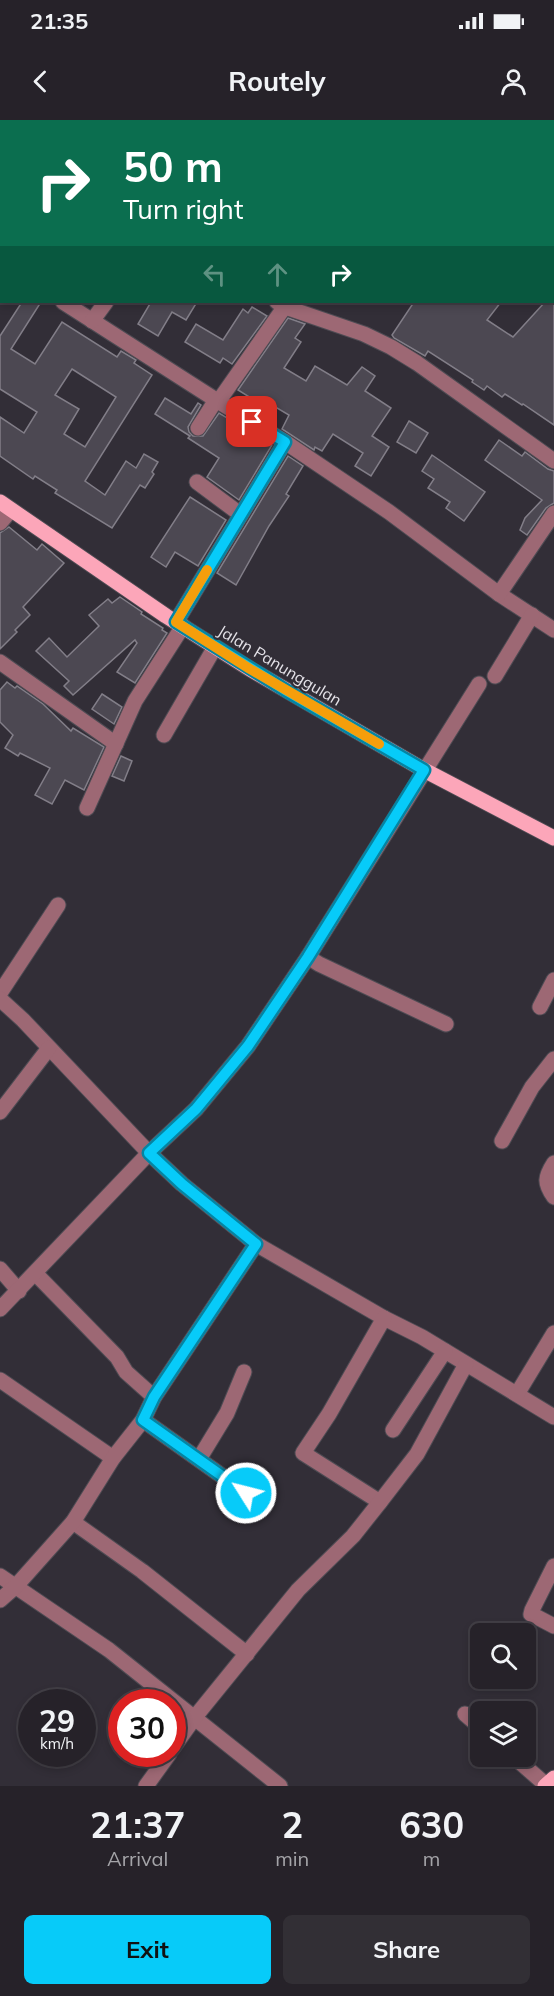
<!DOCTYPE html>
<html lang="en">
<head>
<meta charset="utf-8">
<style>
  :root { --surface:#262229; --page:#322f35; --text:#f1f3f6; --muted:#a4a4a8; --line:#423f46; --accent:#07cbf9 }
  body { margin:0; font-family:Mulish,sans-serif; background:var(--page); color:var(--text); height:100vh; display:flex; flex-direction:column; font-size:22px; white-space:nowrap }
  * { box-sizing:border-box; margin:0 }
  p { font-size:20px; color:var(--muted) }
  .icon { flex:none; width:33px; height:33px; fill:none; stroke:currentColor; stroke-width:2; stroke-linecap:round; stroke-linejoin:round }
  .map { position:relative; height:1666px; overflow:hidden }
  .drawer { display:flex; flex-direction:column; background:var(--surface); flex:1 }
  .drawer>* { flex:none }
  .banner { position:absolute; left:0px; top:0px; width:555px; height:183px; box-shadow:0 3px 9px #0003,0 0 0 2px var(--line); background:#0b6e4f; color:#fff; overflow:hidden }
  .controls { position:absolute; left:470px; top:1503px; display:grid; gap:12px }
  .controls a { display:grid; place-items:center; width:66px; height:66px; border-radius:9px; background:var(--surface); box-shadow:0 3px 9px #0003,0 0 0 2px var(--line); font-size:30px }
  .speed { position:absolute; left:18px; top:1569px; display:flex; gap:12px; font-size:30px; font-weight:700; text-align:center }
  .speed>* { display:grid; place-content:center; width:78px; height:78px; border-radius:50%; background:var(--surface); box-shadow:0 3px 9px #0003,0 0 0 2px var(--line); line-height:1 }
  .speed small { font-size:15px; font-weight:400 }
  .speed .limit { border:9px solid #d22; background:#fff; color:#111 }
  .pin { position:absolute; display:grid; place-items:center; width:51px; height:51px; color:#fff; margin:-26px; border-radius:12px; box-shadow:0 3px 9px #0006 }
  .me { position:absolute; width:66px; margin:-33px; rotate:306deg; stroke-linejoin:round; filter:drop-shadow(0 0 4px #0008) }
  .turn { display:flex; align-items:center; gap:21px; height:126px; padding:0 24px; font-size:27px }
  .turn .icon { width:78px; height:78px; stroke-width:2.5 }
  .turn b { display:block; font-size:42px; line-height:51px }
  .lanes { display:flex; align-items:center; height:57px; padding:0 24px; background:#0003; justify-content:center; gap:30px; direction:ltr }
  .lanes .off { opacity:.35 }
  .eta { display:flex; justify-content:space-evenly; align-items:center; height:102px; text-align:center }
  .eta b { font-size:36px; font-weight:700; line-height:42px }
  .button { display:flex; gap:12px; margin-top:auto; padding:12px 24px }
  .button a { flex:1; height:69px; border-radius:9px; background:var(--accent); color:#111; font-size:24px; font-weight:700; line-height:69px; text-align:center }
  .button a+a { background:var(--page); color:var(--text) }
  .status { display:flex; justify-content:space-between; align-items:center; height:42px; padding:0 30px; background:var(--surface); direction:ltr }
  .status svg { height:16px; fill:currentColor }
  header { display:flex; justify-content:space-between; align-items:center; height:78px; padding:0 24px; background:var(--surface); font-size:27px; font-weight:700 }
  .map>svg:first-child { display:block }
  .building { fill:#4c4852; stroke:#827e88; stroke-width:1.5; fill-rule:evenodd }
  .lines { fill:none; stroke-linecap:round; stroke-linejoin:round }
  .minor-casing { stroke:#4e4b53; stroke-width:17 }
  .major-casing { stroke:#4e4b53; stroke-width:17 }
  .minor { stroke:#9d6874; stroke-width:15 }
  .major { stroke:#fca6b9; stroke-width:15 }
  .route-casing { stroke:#0584a2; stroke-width:15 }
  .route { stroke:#07cbf9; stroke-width:10 }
  .slow { stroke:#f59e0b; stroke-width:10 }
  .labels { text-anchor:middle; stroke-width:4.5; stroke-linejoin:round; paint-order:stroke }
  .street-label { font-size:16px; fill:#e4e2e8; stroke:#322e37 }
</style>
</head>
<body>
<div class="status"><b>21:35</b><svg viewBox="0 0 49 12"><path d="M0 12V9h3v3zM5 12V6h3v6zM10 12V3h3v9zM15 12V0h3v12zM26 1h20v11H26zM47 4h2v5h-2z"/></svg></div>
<header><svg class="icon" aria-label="back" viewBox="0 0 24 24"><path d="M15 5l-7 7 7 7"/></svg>Routely<svg class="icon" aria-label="person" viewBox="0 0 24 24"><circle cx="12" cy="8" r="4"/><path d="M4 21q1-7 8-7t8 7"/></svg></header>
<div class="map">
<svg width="554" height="1666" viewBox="0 0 554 1666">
  <rect width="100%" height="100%" fill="#322e37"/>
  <g class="building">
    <path d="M22,182h19l-30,47 24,15 27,-42 55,35 4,-6 15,9 -2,3 18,12 -67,106 20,14 21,-34 10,7 8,-14 14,8 -6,10 2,2 -9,14 -5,-3 -28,43 -57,-35 2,-3 -22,-14 -2,3 -33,-23v-39l24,16 13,-21 -37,-23v-53zM72,249l44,28 -31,50 -21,-13 15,-25 -24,-14z"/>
    <path d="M151,182h46l-11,18 -14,-8 -14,24 -20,-12z"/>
    <path d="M414,182h87l-14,18 26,17 32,-35h9v123l-31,-21 -1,1 -17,-11 -3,3 -15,-11 -3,4 -12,-8 1,-2 -45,-29 -3,5 -31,-18 -2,-3z"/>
    <path d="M252,187l15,9 -35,48 -9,-6 -3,5 -35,-21 11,-18 27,16 20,-31 5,4z"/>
    <path d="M288,198l17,6 -10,14 6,4 -17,26 22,13 9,-15 32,19 15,-18 13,9 -10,15 26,17 -19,28 17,11 -18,29 -16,-10 8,-13 -30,-19 -11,17 -7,-4 -1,3 -32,-21 7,-14 -22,-13 -3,4 -26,-16z"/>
    <path d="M165,278l26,16 7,-11 3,2 -13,22 1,5 4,4h10l16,-23 53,32 -33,55 -32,-23 12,-19 -31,-20 2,-2 -35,-22z"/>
    <path d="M409,301l19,12 -12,20 -19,-11z"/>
    <path d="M499,320l23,16 3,-4 23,17 6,2v32l-8,5 -19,27 -7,-5 5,-12 17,-18 -57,-40z"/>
    <path d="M432,335l53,37 -21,29 -18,-13 4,-6 -22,-14 6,-9 -12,-8z"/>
    <path d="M288,336l15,10 -17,28 3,2 -20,30 -33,59 -19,-12z"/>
    <path d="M190,377l36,23 -28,46 -23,-14 -9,15 -15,-10z"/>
    <path d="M9,407l28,23 5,-6 22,19 -41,44 7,8 -15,15 2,2 -17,17v-116z"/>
    <path d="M120,477l22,15 -1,2 22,14 -1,2 5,3 -32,50 -18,-11 20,-29 -2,-3 -62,55 -9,-9 5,-5 -33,-30 13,-13 18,19 32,-31 -10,-11 19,-16 4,4z"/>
    <path d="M7,562l8,6 2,-2 26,18 28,27 2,-3 31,19 -20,43 -19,-10 -13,24 -17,-9 15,-27 -30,-15 -2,3 -13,-8 8,-13 -13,-13v-32z"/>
    <path d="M102,574l20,13 -8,17 -22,-15z"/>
    <path d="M121,636l11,5 -8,20 -12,-5z"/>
  </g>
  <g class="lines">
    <g class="minor-casing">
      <g id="minor">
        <path d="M476,0l2,2"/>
        <path d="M256,2l1,-2"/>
        <path d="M420,2l1,-2"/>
        <path d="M0,140l2,1"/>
        <path d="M63,182l153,98 69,42 104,70 110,82 55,36"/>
        <path d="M277,182l8,5 79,27 27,13 26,16 137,98"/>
        <path d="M92,201l14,-19"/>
        <path d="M218,282l70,-100"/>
        <path d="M198,308l18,-28"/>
        <path d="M197,362l43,32"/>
        <path d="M0,403l11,-13"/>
        <path d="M499,474l55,-81"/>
        <path d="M176,502l109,-180"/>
        <path d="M0,542l116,82"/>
        <path d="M495,556l37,-61"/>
        <path d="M164,615l51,-88"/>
        <path d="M87,688l48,-107 48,-75"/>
        <path d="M308,837l11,7 127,60"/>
        <path d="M0,873l58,-88"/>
        <path d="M0,879l23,21 126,133 33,31 74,60 128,74 38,19 132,80"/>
        <path d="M540,887l14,-27"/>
        <path d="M0,992l49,-64"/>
        <path d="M502,1021l30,-54 22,-28"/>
        <path d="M554,1043c-9,14 -10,20 0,34"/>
        <path d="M0,1149l19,22"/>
        <path d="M35,1153l82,84 9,15 28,25"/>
        <path d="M0,1189l149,-156 47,-44 52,-63 60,-89 171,-273"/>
        <path d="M0,1260l113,78"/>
        <path d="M517,1274l37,-61"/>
        <path d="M143,1300l103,73"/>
        <path d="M393,1310l52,-79"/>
        <path d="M199,1339l28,-46 17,-41"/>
        <path d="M380,1382l-77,-49 26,-39 55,-96"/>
        <path d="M73,1402l69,49 105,83"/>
        <path d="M554,1446l-22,44 -1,4 23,12"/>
        <path d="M0,1456l109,74 171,136"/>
        <path d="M0,1480l16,-14 57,-64 40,-64 30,-38 11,-23 102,-153"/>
        <path d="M465,1594l15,13"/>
        <path d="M172,1629l23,-32 103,-127 55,-54 27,-34 37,-48 49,-90"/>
        <path d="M513,1636l33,29"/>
        <path d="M146,1666l23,-32"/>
      </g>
    </g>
    <g class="major-casing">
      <g id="major">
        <path d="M34,2l1,-2"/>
        <path d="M0,53l2,-2"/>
        <path d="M0,382l166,114 84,53 174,101 130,68"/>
        <path d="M545,1666l9,-8"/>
      </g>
    </g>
    <use href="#minor" class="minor"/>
    <use href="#major" class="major"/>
  </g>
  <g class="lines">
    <g class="route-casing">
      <path id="route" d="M246,1373l-103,-73 11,-23 102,-153 -74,-60 -33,-31 47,-44 52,-63 60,-89 116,-187 -137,-79 -111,-69 109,-180 -33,-20"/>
    </g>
    <use href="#route" class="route"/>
    <path class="slow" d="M207,450l-31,52 74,47 129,75"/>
  </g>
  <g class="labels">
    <g class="street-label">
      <text transform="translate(280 545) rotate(31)" y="6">Jalan Panunggulan</text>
    </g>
  </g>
</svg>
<div class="controls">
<a><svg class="icon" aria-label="search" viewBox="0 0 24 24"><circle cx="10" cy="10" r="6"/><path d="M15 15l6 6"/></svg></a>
<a><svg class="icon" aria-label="layers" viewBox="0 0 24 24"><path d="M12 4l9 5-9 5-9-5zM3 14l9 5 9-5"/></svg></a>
</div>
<div class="speed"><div>29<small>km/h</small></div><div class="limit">30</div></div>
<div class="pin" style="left:252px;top:302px;background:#d93025"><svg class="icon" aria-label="arrive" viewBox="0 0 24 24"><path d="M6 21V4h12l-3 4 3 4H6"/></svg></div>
<svg class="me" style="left:246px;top:1373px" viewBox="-20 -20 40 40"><circle r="17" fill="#07cbf9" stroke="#fff" stroke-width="3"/><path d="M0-11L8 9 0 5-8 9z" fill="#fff"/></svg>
<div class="banner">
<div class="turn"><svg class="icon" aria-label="right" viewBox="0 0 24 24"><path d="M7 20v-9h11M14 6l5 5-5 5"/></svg><div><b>50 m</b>Turn right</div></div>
<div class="lanes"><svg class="icon off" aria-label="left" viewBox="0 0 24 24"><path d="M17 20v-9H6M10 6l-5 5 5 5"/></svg><svg class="icon off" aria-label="ahead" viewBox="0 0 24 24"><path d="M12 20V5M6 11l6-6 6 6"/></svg><svg class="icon" aria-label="right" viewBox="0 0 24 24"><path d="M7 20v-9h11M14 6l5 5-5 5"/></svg></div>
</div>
</div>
<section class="drawer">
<div class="eta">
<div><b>21:37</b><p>Arrival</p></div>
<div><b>2</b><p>min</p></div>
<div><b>630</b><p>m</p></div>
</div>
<div class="button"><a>Exit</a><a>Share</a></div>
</section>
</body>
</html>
